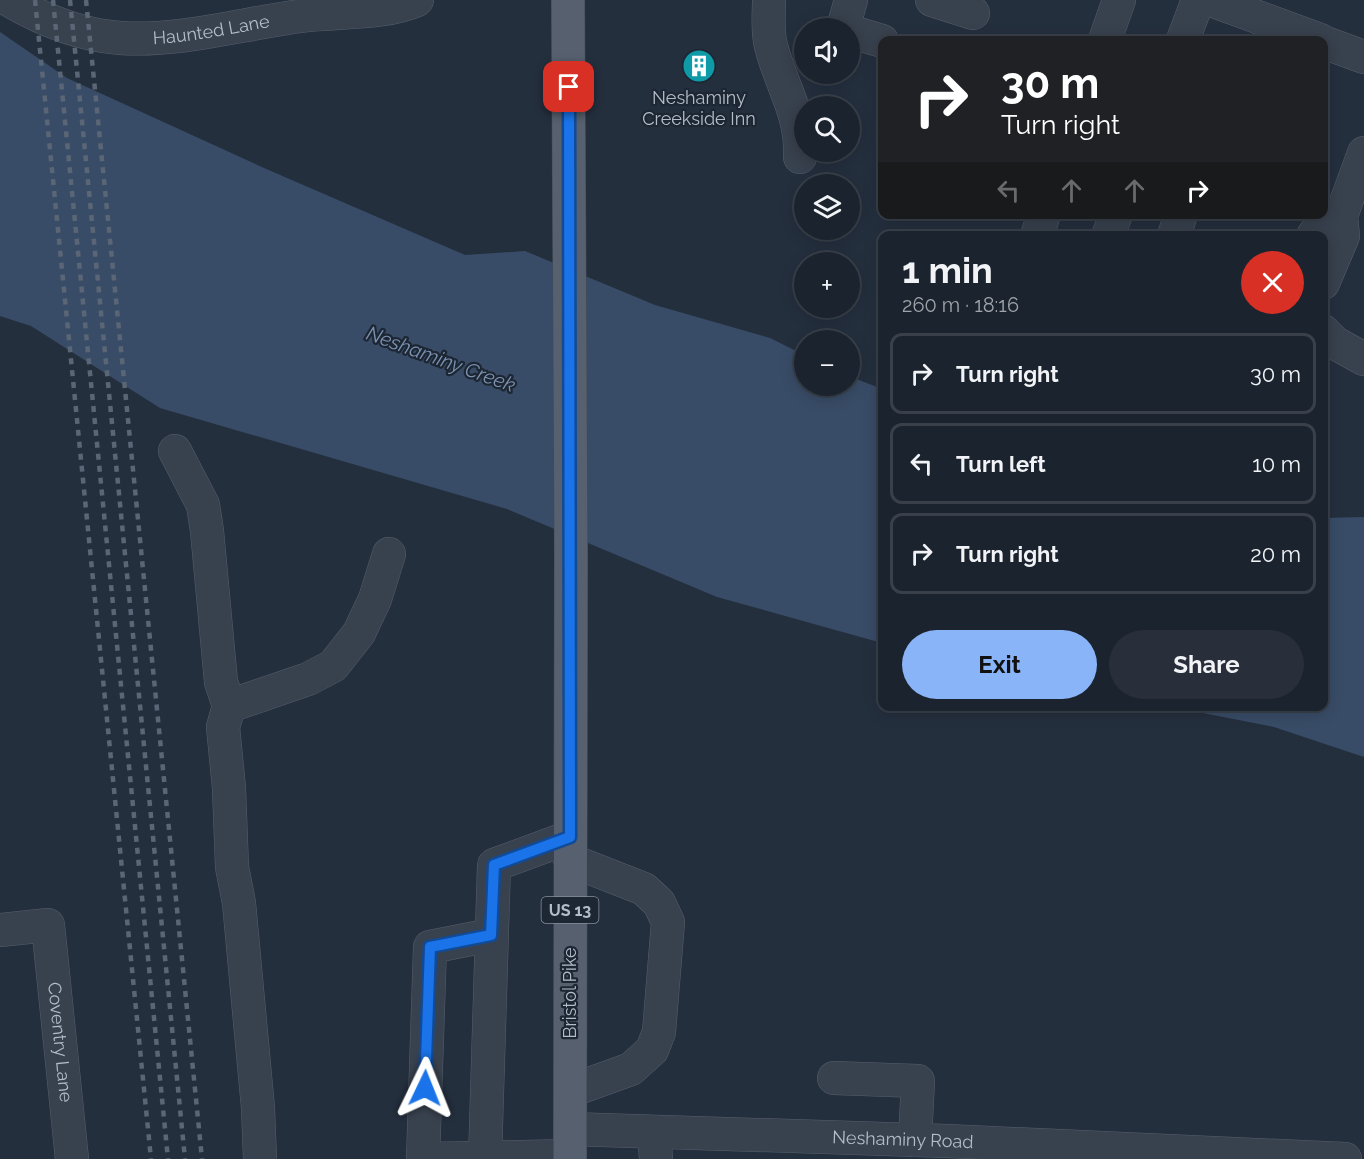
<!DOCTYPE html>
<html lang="en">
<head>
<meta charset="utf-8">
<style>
  :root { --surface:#1b232e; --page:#282f3a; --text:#f1f3f6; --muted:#a0a4aa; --line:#39404a; --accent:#8ab4f8 }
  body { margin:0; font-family:Raleway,sans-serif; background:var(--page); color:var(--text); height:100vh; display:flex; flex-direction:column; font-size:22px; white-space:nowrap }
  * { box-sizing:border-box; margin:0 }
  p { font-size:20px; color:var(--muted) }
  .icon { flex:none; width:33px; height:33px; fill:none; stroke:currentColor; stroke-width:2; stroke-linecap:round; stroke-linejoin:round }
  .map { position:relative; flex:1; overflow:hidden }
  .panel { position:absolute; left:878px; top:231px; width:450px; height:480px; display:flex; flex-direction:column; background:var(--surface); border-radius:12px; box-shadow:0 3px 15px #0003,0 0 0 2px var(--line) }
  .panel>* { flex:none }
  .guide { position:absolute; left:878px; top:36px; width:450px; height:183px; border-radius:12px; box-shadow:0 3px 15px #0003,0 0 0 2px var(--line); background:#202124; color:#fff; overflow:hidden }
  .controls { position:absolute; left:794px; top:18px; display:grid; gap:12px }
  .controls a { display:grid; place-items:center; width:66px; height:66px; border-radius:50%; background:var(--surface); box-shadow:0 3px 15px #0003,0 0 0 2px var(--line); font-size:30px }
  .pin { position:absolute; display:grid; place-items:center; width:51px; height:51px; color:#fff; margin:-26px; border-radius:12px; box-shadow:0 3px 9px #0006 }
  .me { position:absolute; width:66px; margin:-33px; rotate:2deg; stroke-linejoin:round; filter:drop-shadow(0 0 4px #0008) }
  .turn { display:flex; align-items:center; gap:21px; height:126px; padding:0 24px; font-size:27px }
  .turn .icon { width:78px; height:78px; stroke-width:2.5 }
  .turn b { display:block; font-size:42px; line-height:51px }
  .lanes { display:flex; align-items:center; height:57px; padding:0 24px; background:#0003; justify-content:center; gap:30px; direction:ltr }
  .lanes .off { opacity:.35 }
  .round { display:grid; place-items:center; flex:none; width:63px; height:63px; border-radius:32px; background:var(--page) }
  .overview { display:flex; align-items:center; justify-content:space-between; height:102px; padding:0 24px }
  h1 { font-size:36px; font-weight:700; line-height:45px }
  .primary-button { display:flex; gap:12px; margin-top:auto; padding:12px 24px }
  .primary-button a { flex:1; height:69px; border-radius:36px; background:var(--accent); color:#111; font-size:24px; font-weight:700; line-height:69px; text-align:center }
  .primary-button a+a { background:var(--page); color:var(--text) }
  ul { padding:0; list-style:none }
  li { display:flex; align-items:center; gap:18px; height:81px; margin:0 12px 9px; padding:0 12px; border:3px solid var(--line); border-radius:12px }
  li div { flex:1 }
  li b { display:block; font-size:22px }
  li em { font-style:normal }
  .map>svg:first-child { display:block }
  .water { fill:#394c67 }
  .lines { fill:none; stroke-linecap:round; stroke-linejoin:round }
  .minor-casing { stroke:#565f6c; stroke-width:34 }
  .major-casing { stroke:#414a57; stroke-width:34 }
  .minor { stroke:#38414e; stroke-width:33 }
  .major { stroke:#56606e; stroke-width:33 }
  .rail { stroke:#5a6575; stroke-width:4.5; stroke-dasharray:6 6; stroke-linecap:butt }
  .route-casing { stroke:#114b97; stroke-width:15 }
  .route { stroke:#1a73e8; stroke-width:10 }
  .labels { text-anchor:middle; stroke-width:4.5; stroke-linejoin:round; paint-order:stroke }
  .shield { fill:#1d2633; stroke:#878f9c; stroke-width:1.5 }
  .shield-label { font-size:16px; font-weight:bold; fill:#b4bcc9 }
  .street-label { font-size:18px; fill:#b4bcc9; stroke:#1d2633 }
  .poi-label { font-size:18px; fill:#b4bcc9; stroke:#1d2633 }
  .water-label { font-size:20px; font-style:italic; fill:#7c92b1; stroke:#1d2633 }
</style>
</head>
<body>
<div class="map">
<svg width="1364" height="1159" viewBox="0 0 1364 1159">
  <rect width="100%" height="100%" fill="#242f3e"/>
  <g class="water">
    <path d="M0,32l67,46 197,90 201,87 60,-4 130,54 115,33 34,17v31h45v-10l33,13v254l-165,-46 -210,-88 -347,-101 -129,-82 -31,-10z"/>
    <path d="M1364,517v240l-90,-30 -102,-20 151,-1v-188z"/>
  </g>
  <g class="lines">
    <g class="minor-casing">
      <g id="minor">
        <path id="s1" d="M9,0c34,20 72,35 111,38 60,4 121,-14 181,-22 37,-5 81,-1 116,-16"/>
        <path d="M769,0c0,15 -2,31 2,46 10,40 31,67 29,111"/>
        <path d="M932,0l41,13"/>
        <path d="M1211,0l109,40"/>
        <path d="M843,28l8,-28"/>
        <path d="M849,31l33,10"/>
        <path d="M1105,40l14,-40"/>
        <path d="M1183,40l15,-40"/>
        <path d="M1323,42l41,15"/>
        <path d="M1037,236l7,-22"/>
        <path d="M1108,236l8,-22"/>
        <path d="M1174,236l7,-22"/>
        <path d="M1313,236c7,-11 15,-17 28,-20"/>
        <path d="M1323,283l20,-47 -2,-20 23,-63"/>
        <path d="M1323,331l12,12 29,16"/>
        <path d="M175,451l28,54 4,26 14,151 8,24 -6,21 6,61 3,79 7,36 19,205 2,51"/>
        <path d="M229,706l79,-27 25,-13 26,-33 16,-34 14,-45"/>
        <path id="s2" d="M0,930l48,-5 24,234"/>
        <path d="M491,935l-61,12 -7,212 147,-3"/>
        <path d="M834,1078l84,3 -3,59"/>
        <path d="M570,1091l61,-22 21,-19 7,-18 9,-110 -9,-19 -15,-14 -74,-29"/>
        <path id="s3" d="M570,1129l377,12 398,18"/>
        <path d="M654,1132l2,27"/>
        <path d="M485,1159l9,-294 76,-28"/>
      </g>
    </g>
    <g class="major-casing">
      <path id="major" d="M568,0l3,556 -1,603"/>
    </g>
    <use href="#minor" class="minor"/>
    <use href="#major" class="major"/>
    <g class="rail">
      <path d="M35,0l116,1159"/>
      <path d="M53,0l115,1159"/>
      <path d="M70,0l115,1159"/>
      <path d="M86,0l116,1159"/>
    </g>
  </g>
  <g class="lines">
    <g class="route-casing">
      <path id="route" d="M425,1088l5,-141 61,-12 3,-70 76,-28 -1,-750"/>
    </g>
    <use href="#route" class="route"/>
  </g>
  <defs>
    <g id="building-disc" transform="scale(1.725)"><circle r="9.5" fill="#0f9aa8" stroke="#1d2633"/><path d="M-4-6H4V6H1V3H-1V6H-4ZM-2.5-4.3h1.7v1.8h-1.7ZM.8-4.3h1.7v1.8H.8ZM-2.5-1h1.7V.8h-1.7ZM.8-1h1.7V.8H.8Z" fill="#fff"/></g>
  </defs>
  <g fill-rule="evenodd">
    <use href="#building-disc" x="699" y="66"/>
  </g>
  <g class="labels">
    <rect class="shield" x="541.5" y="897" width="57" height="26" rx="4.5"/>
    <g class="shield-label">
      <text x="570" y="916">US 13</text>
    </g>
    <g class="street-label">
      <text dy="6" stroke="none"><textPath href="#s1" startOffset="210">Haunted Lane</textPath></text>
      <text transform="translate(570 993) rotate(-90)" y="6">Bristol Pike</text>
      <text dy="6" stroke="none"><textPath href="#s2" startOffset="166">Coventry Lane</textPath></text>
      <text dy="6" stroke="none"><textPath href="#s3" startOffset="333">Neshaminy Road</textPath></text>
    </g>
    <g class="poi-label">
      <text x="699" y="104">Neshaminy<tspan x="699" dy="21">Creekside Inn</tspan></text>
    </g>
    <g class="water-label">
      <text transform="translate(441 359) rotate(20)" y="7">Neshaminy Creek</text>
    </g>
  </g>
</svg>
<div class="controls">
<a><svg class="icon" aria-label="sound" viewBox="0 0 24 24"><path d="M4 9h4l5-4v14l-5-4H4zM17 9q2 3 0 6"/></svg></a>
<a><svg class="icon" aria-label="search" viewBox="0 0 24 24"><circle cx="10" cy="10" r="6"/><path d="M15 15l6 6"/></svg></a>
<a><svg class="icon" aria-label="layers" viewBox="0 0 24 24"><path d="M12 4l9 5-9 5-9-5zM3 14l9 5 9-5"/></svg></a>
<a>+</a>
<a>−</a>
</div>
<div class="pin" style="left:569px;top:87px;background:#d93025"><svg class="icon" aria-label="arrive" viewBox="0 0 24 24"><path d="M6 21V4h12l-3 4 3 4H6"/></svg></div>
<svg class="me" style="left:425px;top:1088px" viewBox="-20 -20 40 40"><path d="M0-17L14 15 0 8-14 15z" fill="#1a73e8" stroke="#fff" stroke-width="4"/></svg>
<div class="guide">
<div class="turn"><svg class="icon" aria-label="right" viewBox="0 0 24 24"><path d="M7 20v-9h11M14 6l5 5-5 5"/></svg><div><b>30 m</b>Turn right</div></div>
<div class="lanes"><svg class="icon off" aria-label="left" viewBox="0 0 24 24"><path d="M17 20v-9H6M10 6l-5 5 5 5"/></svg><svg class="icon off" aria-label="ahead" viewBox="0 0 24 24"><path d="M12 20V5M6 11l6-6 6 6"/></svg><svg class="icon off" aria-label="ahead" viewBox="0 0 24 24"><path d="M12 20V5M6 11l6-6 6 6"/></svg><svg class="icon" aria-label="right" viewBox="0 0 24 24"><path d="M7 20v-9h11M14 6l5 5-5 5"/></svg></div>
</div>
<section class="panel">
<div class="overview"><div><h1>1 min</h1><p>260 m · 18:16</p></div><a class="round" style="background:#d93025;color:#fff"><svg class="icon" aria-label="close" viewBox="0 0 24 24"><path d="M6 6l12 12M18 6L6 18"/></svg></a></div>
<ul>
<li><svg class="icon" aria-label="right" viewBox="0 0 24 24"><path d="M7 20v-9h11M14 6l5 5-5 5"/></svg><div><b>Turn right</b></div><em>30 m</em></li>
<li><svg class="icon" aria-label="left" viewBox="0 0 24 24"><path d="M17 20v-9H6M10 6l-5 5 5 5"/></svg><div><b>Turn left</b></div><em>10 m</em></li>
<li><svg class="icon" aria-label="right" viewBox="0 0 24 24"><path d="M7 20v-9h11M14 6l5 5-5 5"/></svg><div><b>Turn right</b></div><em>20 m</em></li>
</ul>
<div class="primary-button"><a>Exit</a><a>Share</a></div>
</section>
</div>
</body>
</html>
